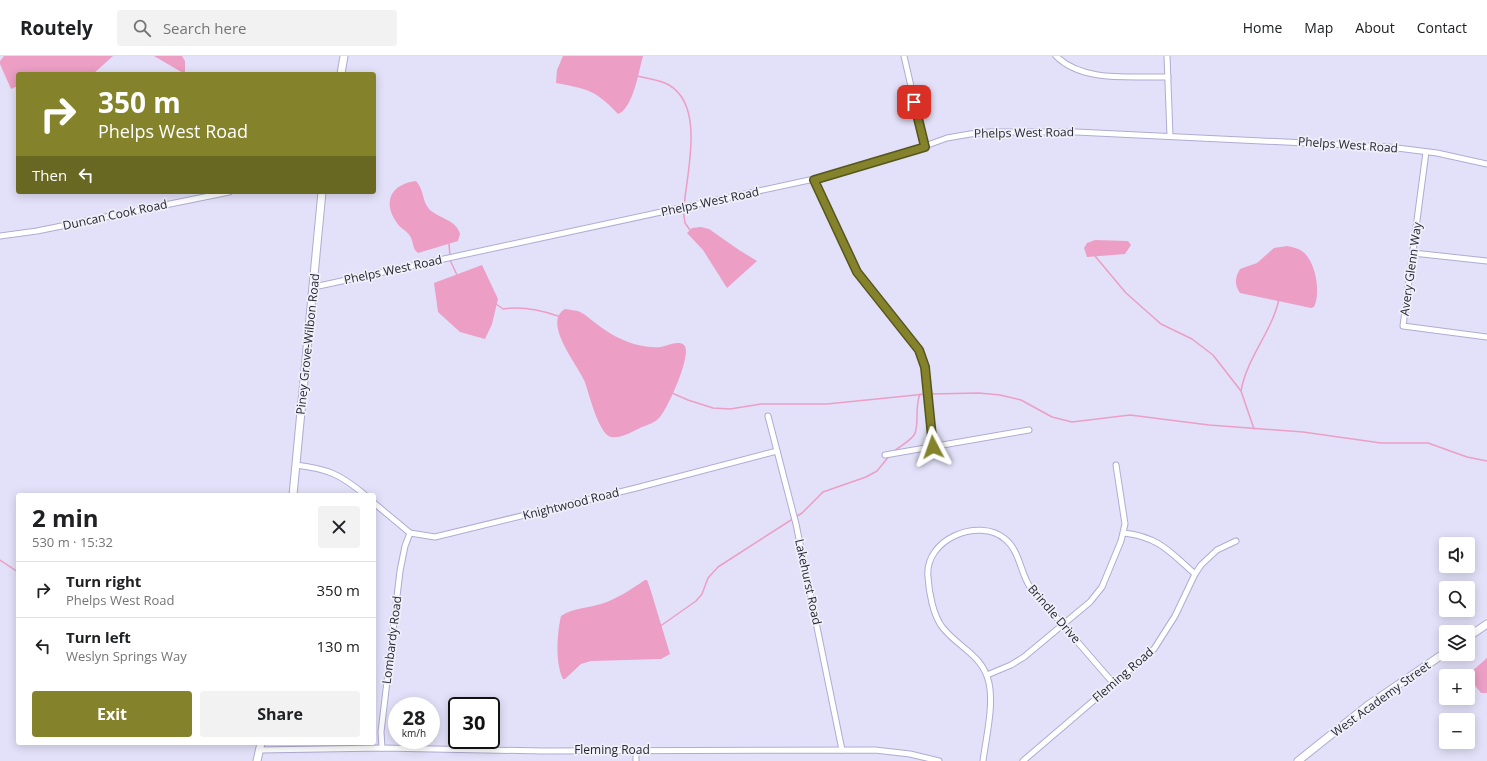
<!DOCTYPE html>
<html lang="en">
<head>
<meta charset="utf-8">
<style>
  :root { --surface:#fff; --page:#f2f2f2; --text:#202124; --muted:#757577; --line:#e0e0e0; --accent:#84832c }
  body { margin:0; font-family:"Open Sans",sans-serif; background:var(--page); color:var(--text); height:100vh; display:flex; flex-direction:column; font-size:15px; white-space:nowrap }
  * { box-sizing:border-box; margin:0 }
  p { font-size:13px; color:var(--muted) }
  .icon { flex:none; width:22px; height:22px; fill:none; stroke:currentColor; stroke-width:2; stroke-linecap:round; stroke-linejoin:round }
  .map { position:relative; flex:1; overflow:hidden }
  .panel { position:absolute; left:16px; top:437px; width:360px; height:252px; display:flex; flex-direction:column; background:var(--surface); border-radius:4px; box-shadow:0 2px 10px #0003 }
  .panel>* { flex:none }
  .guide { position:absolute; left:16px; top:16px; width:360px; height:122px; border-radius:4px; box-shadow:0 2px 10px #0003; background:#84832c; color:#fff; overflow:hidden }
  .fabs { position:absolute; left:1439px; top:481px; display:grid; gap:8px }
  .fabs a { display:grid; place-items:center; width:36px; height:36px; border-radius:4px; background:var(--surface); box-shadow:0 2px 10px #0003; font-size:20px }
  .speed { position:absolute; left:388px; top:641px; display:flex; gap:8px; font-size:20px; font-weight:700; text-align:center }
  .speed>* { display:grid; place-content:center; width:52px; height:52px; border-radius:50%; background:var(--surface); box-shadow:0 2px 10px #0003; line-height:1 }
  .speed small { font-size:10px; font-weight:400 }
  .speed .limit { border:2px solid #111; border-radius:6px; background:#fff; color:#111 }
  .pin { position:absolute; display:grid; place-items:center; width:34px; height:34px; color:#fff; margin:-17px; border-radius:8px; box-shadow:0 2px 6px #0006 }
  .me { position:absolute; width:44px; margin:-22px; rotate:356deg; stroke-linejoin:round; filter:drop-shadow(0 0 3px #0008) }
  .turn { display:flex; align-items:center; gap:14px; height:84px; padding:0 16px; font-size:18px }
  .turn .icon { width:52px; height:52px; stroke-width:2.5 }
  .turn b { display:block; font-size:28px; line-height:34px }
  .then { display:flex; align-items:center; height:38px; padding:0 16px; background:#0003; gap:8px; font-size:15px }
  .round { display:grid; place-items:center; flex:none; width:42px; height:42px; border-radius:4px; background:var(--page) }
  .headline { display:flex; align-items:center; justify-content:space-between; height:68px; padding:0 16px }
  h1 { font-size:24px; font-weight:700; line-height:30px }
  .cta { display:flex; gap:8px; margin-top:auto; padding:8px 16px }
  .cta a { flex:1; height:46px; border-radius:4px; background:var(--accent); color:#fff; font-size:16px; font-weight:700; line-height:46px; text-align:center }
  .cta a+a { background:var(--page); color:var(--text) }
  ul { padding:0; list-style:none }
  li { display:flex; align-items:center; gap:12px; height:56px; padding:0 16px; border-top:1px solid var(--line) }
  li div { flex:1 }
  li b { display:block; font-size:15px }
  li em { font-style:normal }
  header { display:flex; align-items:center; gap:24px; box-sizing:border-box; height:56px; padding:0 20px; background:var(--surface); border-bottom:1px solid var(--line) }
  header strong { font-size:19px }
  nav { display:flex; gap:22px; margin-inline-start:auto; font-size:14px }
  .search { width:280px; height:36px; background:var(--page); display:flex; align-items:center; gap:10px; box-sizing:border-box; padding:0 14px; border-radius:4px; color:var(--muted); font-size:15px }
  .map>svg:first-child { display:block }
  .water { fill:#ec9ec5 }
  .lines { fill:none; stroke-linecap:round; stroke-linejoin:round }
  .stream { stroke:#ec9ec5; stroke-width:1.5 }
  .street-casing { stroke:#afacd2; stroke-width:7 }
  .secondary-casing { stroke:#afacd2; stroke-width:9 }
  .street { stroke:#fff; stroke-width:5 }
  .secondary { stroke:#fff; stroke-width:7 }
  .route-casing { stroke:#56551d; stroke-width:10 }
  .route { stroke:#84832c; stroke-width:7 }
  .labels { text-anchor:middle; stroke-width:3.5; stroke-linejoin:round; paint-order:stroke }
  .street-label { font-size:12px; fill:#262534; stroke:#f0f0f8 }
</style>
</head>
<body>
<header>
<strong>Routely</strong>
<div class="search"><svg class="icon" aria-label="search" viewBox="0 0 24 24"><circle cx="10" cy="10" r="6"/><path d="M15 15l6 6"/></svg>Search here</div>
<nav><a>Home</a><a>Map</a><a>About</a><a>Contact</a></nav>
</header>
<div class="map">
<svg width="1487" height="705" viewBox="0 0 1487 705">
  <rect width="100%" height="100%" fill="#e2e1f9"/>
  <g class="water">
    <path d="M4,0h109l-20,18h-75v12l-7,3 -11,-25v-3z"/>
    <path d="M154,0h28l3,5v11l-2,1z"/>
    <path d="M563,0h80c-4,14 -10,53 -25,58 -22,-24 -31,-25 -62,-31l1,-13z"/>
    <path d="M416,125c8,8 6,20 13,28 10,10 27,10 31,25l-2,7 -40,12c-6,-4 -4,-11 -8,-17 -3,-5 -10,-8 -13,-13 -15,-21 -6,-39 19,-42z"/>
    <path d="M701,171l8,2 30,21 18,11 -30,27 -24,-38 -16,-17 5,-5z"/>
    <path d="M1095,184l33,1 3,4 -6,9 -38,3 -3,-9 3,-5z"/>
    <path d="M1287,190c5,1 10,2 15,5 14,10 19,42 12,56l-3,1 -71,-15c-6,-9 -5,-15 0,-24l17,-6 17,-15z"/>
    <path d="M482,209l16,34 -6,25 -7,15 -25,-7 -22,-20 -4,-29z"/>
    <path d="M565,253c4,1 11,1 15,3 5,2 10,7 14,10 13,10 24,17 40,22 8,2 18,4 27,3 6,-1 17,-7 23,-2 9,8 -16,63 -24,72 -4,5 -12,8 -18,10 -8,4 -22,12 -31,10 -13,-3 -22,-45 -27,-57 -7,-16 -42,-58 -19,-71z"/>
    <path d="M645,524h2l3,8 20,66 -9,5 -70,2 -10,3 -16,15h-2c-8,-17 -6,-45 -2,-63 12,-8 27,-8 40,-12 16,-5 29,-14 44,-24z"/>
    <path d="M1487,602v35h-6l-9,-11 -1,-10z"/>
  </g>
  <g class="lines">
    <g class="stream">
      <path d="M637,20c11,3 21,3 32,9 36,21 18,87 15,121"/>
      <path d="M683,153l2,14 5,7"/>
      <path d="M449,188l1,12"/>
      <path d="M1095,200l31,37 35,31 31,15 21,16 28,36 13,38"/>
      <path d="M450,204l7,15"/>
      <path d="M496,248l7,5c18,-3 38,1 55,7"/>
      <path d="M1241,335c6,-34 31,-59 38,-92"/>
      <path d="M672,337l16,7 25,8 17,1 31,-5h66l99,-10"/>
      <path d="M930,338l49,-1 21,2 21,5 31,17 20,5 58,-7 79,10 94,7 78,11h47l39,14 20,4"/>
      <path d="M894,395c6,-5 15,-9 20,-16 6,-9 0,-27 6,-41"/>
      <path d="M0,504l18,12"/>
      <path d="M659,571l37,-26 6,-7 6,-16 10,-11 84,-54 21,-21 43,-15 11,-6 13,-16"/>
    </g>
    <g class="street-casing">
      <g id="street">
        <path d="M904,0l21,91"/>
        <path d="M1056,0c27,27 76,20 112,21"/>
        <path d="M1167,0l3,80"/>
        <path d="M1426,96l-23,174 84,11"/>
        <path d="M814,123l43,93 62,78 6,17 8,80"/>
        <path d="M0,180l37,-5 192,-39"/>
        <path d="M1413,197l74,8"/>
        <path d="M314,231l500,-108 86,-24 47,-17 23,-4 19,-2h87l313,15 48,6 50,11"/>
        <path d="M768,360l28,108 46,226"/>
        <path d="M885,399l144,-25"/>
        <path d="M296,409c32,4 44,9 69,30"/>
        <path d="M374,447l36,30 25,4 201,-49 141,-37"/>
        <path d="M1124,477c35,4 46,19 71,41"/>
        <path d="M987,619l24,-10 13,-8 66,-55 12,-15 19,-46 4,-17 -9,-59"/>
        <path d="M382,692l-1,-16 19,-161 5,-25 5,-13"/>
        <path d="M260,694l122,-2 161,3 332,-1 35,4 29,7"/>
        <path d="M636,705v-11"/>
        <path d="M983,705c3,-23 11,-56 6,-78 -6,-28 -30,-35 -46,-55 -10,-12 -14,-36 -15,-51 -4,-38 51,-60 77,-38 15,12 15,33 25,48l84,97"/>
        <path d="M1023,705l131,-112 21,-33 20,-42 6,-9 16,-15 19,-9"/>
      </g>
    </g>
    <g class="secondary-casing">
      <g id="secondary">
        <path d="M341,18l3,-18"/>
        <path d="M293,439l29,-303"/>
        <path d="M1468,581l19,-13"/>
        <path d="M257,705l4,-18"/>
        <path d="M1298,705l69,-55 79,-54"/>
      </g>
    </g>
    <use href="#street" class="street"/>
    <use href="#secondary" class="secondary"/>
  </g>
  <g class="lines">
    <g class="route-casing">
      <path id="route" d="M914,46l11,45 -111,33 43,92 62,78 6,17 8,80"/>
    </g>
    <use href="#route" class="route"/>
  </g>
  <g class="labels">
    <g class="street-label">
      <text transform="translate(1024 77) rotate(-1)" y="4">Phelps West Road</text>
      <text transform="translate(1348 89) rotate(4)" y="4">Phelps West Road</text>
      <text transform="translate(710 146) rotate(-12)" y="4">Phelps West Road</text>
      <text transform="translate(115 159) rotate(-12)" y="4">Duncan Cook Road</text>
      <text transform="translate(1411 213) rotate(-82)" y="4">Avery Glenn Way</text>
      <text transform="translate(393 214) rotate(-12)" y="4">Phelps West Road</text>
      <text transform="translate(308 288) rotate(-84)" y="4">Piney Grove-Wilbon Road</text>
      <text transform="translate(571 448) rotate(-14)" y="4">Knightwood Road</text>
      <text transform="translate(808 526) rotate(78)" y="4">Lakehurst Road</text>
      <text transform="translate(1054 558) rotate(49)" y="4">Brindle Drive</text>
      <text transform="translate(392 584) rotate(-83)" y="4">Lombardy Road</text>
      <text transform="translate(1123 619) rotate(-41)" y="4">Fleming Road</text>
      <text transform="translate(1381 643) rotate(-36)" y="4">West Academy Street</text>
      <text x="612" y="698">Fleming Road</text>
    </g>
  </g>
</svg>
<div class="fabs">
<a><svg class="icon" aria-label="sound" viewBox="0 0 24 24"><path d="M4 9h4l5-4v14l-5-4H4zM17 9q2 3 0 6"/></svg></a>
<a><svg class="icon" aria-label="search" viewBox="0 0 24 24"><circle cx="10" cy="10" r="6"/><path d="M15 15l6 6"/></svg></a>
<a><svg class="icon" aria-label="layers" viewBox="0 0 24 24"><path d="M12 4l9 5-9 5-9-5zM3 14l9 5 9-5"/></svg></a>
<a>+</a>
<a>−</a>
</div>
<div class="speed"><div>28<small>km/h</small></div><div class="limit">30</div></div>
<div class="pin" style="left:914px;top:46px;background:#d93025"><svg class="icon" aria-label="arrive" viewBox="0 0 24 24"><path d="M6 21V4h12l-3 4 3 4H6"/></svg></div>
<svg class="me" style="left:933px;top:391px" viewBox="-20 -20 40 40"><path d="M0-17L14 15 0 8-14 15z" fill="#84832c" stroke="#fff" stroke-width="4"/></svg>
<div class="guide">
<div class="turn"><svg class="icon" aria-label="right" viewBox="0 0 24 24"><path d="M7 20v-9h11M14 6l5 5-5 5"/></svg><div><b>350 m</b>Phelps West Road</div></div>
<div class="then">Then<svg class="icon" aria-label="left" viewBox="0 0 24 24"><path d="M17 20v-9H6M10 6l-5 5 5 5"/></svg></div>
</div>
<section class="panel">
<div class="headline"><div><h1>2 min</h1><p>530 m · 15:32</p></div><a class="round"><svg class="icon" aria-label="close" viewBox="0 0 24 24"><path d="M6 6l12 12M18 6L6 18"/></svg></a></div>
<ul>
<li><svg class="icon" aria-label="right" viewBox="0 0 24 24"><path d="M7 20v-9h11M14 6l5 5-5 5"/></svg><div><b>Turn right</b><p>Phelps West Road</p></div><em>350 m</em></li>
<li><svg class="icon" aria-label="left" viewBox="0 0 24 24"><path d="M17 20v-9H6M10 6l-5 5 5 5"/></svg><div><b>Turn left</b><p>Weslyn Springs Way</p></div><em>130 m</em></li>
</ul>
<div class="cta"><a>Exit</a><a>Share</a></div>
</section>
</div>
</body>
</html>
